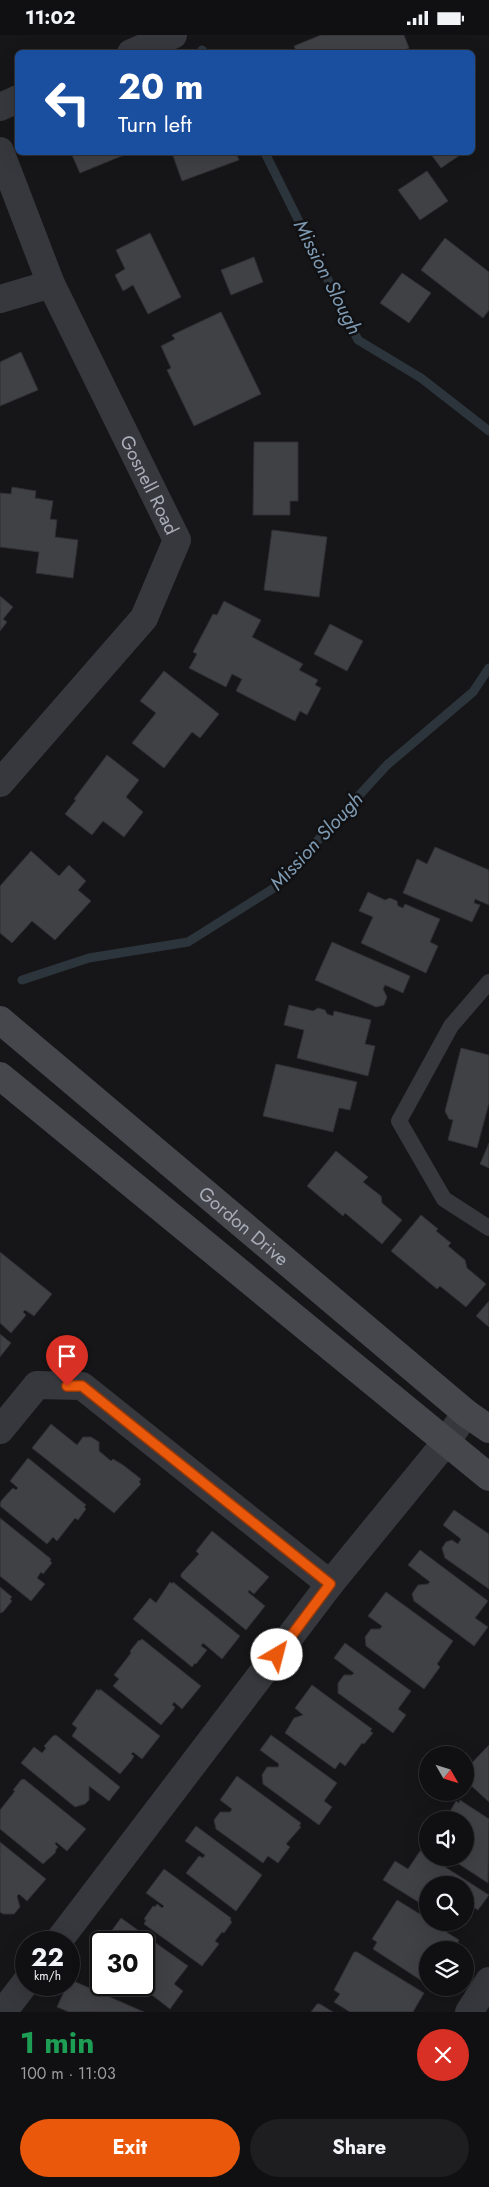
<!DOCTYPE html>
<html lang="en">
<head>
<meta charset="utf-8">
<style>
  :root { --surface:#101012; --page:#1e1e20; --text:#f1f3f6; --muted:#9c9d9f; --line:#303032; --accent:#ea580c }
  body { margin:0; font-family:Jost,sans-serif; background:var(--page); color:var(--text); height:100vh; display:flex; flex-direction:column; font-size:19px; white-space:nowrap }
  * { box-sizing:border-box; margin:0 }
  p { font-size:16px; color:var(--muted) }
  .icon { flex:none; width:28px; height:28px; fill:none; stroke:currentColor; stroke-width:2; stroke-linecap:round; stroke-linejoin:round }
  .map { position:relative; height:1977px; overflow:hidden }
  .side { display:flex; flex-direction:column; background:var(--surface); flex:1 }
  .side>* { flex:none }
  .banner { position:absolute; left:15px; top:15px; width:460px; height:105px; border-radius:8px; box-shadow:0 5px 20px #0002,0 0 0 1px var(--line); background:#1a4fa0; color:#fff; overflow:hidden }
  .needle { width:32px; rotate:129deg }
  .tools { position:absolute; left:419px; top:1711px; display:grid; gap:10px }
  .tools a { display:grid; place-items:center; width:55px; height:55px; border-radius:50%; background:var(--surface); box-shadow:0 5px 20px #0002,0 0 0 1px var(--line); font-size:25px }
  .speed { position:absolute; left:15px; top:1896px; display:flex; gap:10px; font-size:25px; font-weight:700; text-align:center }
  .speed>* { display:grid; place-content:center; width:65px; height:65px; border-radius:50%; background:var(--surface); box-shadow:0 5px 20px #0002,0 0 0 1px var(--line); line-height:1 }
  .speed small { font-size:12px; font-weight:400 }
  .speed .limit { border:2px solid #111; border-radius:8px; background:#fff; color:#111 }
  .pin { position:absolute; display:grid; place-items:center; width:42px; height:42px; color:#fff; margin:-51px -21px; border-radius:50% 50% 50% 0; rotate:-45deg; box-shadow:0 0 5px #0007 }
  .pin .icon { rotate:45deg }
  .me { position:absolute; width:55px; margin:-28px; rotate:37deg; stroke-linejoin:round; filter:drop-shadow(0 0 4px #0008) }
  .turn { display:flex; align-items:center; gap:18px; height:105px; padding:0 20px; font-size:22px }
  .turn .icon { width:65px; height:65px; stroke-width:2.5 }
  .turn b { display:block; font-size:35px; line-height:42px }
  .round { display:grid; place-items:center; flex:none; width:52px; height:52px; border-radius:26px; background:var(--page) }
  .summary { display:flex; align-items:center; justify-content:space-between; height:85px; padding:0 20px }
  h1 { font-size:30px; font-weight:700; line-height:38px; color:#1e9e55 }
  .cta { display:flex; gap:10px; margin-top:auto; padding:10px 20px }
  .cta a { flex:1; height:58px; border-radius:30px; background:var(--accent); color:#fff; font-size:20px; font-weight:700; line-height:58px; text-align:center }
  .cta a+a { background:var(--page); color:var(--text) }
  .status { display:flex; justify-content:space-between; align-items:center; height:35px; padding:0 25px; background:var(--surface); direction:ltr }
  .status svg { height:14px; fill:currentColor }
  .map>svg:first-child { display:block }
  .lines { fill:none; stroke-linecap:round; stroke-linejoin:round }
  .stream { stroke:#2c353c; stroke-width:9 }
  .building { fill:#404145; stroke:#303034 }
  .service { stroke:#37383d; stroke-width:16 }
  .minor { stroke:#37383d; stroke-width:28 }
  .secondary { stroke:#45474d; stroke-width:28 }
  .route-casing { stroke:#983908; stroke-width:12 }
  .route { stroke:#ea580c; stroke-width:9 }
  .labels { text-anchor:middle; stroke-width:5; stroke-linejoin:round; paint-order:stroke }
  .street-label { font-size:19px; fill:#a8adb8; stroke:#111113 }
  .water-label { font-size:20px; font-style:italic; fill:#7f9bb3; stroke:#111113 }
</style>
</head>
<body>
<div class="status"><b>11:02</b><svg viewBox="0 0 49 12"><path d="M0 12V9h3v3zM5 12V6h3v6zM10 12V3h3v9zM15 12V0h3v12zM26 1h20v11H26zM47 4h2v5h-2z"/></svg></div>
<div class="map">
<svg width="489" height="1977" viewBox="0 0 489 1977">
  <rect width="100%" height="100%" fill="#161618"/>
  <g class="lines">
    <g class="stream">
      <path d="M202,15l2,3"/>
      <path d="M265,118l93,187 63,38 68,53"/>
      <path d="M22,945l67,-22 99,-16 86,-54 113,-123 86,-73 16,-24"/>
    </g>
  </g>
  <g class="building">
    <path d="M321,0h83l5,13 -10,5h-102l-3,-7z"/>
    <path d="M71,118h58l-49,20z"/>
    <path d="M172,118h64l3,7 -57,21z"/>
    <path d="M430,118h33l-22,15z"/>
    <path d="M427,136l21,30 -28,19 -22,-30z"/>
    <path d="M150,198l31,64 -33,17 -15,-29 -10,6 -8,-16 10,-6 -9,-19z"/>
    <path d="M445,203l44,34v38l-6,8 -62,-48z"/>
    <path d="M254,222l9,25 -32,13 -10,-25z"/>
    <path d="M402,238l29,20 -22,30 -29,-20z"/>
    <path d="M221,277l40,82 -67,32 -27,-56 4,-2 -10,-22 14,-7 -3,-4z"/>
    <path d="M21,317l17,38 -38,16v-44z"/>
    <path d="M254,407h44v59h-8v14h-37z"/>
    <path d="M12,452l24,4 -1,7 18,3 -3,18 7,1 -2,17 23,3 -5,38 -37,-5 3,-21 -39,-5v-54l11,1z"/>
    <path d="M272,495l55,7 -8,60 -55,-7z"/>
    <path d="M0,561l13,11 -10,12 4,3 -7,9z"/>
    <path d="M224,566l37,19 -9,17 51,27 -4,6 19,10 -3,5 6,3 -14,27 -7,-4 -5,10 -59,-30 6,-12 -10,-5 -6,13 -37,-19 8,-14 -4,-2 20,-38 4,1z"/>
    <path d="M330,589l33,17 -16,30 -33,-17z"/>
    <path d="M164,636l55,43 -19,24 -8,-6 -28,36 -32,-25 24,-30 -16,-12z"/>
    <path d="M107,720l32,25 -13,17 17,15 -19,25 -21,-16 -11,14 -27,-21 11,-14 -2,-1z"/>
    <path d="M435,812l54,23v35l-14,-6 -1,4 6,2 -8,17 -69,-29 14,-34 10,5z"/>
    <path d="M31,816l28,25 10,-11 17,16 -8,9 13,11 -36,39 -23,-19 -20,22 -12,-10v-47z"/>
    <path d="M368,857l17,8 5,-2 7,3 1,5 5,2 2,-4 35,15 -10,23 8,4 -12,27 -65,-30 12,-26 -14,-6z"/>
    <path d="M332,907l78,34 -7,17 -18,-8 -2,4 4,8 -3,8 -8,2 -61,-27z"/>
    <path d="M289,970l24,6 5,-3 7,2 2,4 6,2 1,-5 37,9 -6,24 10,2 -7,30 -71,-18 7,-28 -20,-5z"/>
    <path d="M461,1013l28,7v48l-12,45 -29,-8 5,-20 -4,-1 -4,-8z"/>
    <path d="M276,1029l81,18 -7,28 -11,-2 -6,24 -70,-16z"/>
    <path d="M489,1108v25l-9,-4z"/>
    <path d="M336,1116l32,26 -5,5 18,14 1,7 20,17 -20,24 -37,-31 -2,3 -36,-30z"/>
    <path d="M421,1180l17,14 -2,2 15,12 -3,3 17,14 2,8 19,16 -20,23 -26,-21 -3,3 -46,-38z"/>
    <path d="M0,1217l52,42 -18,22 -9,-6 -2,2 3,3 -3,4 -12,14 -11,-10z"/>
    <path d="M489,1266v26l-13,-11z"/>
    <path d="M0,1299l11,9 -11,14z"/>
    <path d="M51,1389l26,21 6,-8h8l8,5v9l12,10 2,-2 10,6 18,14 -2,3 2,2 -27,29 -82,-65z"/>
    <path d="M28,1423l58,47 -2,2 2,2 -8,11 -3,-2 -18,23 -4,-4 -6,7 -47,-38 1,-5 9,-10 3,-3 3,2 2,-2 -8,-7z"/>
    <path d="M454,1475l35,24v55l-44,-31 -3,-10 4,-6 6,-2 6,4 3,-5 -18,-14z"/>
    <path d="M0,1483l51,41 -1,2 2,2 -9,11 -2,-2 -4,6 8,6 -14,17 -31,-25z"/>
    <path d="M212,1496l57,46 -15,17 -5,-4 -1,2 17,14 -19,24 -65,-53v-3l18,-20 -3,-3z"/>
    <path d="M420,1515l68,51 -13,17 13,9 -14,19 -60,-45 -2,-7 6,-9 10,-1 2,-2 -22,-17z"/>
    <path d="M170,1547l2,2 1,-2 67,54 -18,23 -19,-16 -2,3 6,4 -11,14 -1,-1 -3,4 -59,-48 17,-21 6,5z"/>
    <path d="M0,1552l12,10 -2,2 2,2 -9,11 -3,1z"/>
    <path d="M386,1557l67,49 -16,23 3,3 -16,22 -58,-43 -1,-9 6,-8h9l2,-3 -14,-10z"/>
    <path d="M142,1604l59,47 -19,23 -8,-7 -2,3 3,2 -2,4 -12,14 -48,-39 6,-7 -5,-4 17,-22 -1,-2 9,-11 1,1z"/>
    <path d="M345,1608l66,48 -13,18 8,6 -13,18 -55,-40v-10l6,-8h8l2,-2 -20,-15z"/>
    <path d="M312,1650l60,44 -2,2 3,2 -9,11 -2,-1 -17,23 -5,-4 -5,7 -50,-36 9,-15 9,-3 -8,-7z"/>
    <path d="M97,1654l2,2 1,-2 60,47 -18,23 -9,-7 -2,2 3,2 -3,5 -11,13 -48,-38 5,-8 -5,-4z"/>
    <path d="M56,1700l64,52 -11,14 -20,-15v14l-4,4 -10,3 -54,-44 13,-16 8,6 4,-5 -2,-2 9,-10z"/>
    <path d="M271,1700l66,48 -13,18 8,6 -13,18 -56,-41 -1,-9 5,-8h11l1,-3 -19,-14z"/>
    <path d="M489,1710v57l-24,-22v-10z"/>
    <path d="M237,1741l64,47 -2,3 2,1 -15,17 4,3 -12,16 -10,-7 -5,7 -47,-34 -2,-9 6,-8h10l2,-3 -12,-9z"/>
    <path d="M24,1744l62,50 -19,22 -11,-9 -1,2 3,3 -3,4 1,1 -13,12 -43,-35v-19l15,-19 -2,-1 8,-10z"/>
    <path d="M460,1765l29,19 -1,64 -40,-26h17v-37h-17l3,-5 -2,-2 7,-12 3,2z"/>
    <path d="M196,1791l66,49 -26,36 -50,-38 13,-17 4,2 2,-3 -20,-14z"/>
    <path d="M0,1807l46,37 -19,22 -8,-7 -2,2 3,11 -6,7h-11l-3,-2z"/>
    <path d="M420,1816l69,44 -11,15 -13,-8v-17h-37v23l-45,-28 12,-19 13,8z"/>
    <path d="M164,1834l67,49 -1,2 2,2 -8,11 -2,-1 -7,9 4,3 -17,22 -58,-42 2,-4 -2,-1 9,-13 2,1 2,-3 5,4 2,-2 -18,-13z"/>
    <path d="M397,1865l31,19v4h4l27,17 -6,10h-25v29l-6,2 -49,-32 4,-7 -5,-3z"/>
    <path d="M121,1883l67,48 -14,18 9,7 -13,18 -31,-24h5v-42h-21l-13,-10z"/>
    <path d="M354,1917h3l67,41 -11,19h-63l-16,-10 6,-8 -6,-4z"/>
    <path d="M69,1944l75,33h-75l-12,-5 10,-22h2z"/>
    <path d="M317,1969h3l13,8h-22z"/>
  </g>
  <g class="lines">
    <path class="service" d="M489,947l-38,44 -52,95 45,78 45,29"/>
    <g class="minor">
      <path d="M131,18l42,-18"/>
      <path d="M0,72l18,-8"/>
      <path id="s1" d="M0,116l51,133 126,256 -33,78 -144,165"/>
      <path d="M0,264l51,-15"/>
      <path d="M0,1395l37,-45 45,1 248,198 -273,359"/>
      <path d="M330,1549l116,-142 20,-29"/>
      <path d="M3,1977l23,-30"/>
      <path d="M469,1977l20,-31"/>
    </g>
    <g class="secondary">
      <path id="s2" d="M0,985l466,393 23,16"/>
      <path d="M0,1041l489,401"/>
    </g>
  </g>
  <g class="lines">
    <g class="route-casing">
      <path id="route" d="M67,1351h15l248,198 -53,71"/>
    </g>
    <use href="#route" class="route"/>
  </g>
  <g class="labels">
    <g class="street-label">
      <text dy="7" stroke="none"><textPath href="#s1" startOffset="366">Gosnell Road</textPath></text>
      <text dy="7" stroke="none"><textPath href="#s2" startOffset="319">Gordon Drive</textPath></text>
    </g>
    <g class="water-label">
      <text transform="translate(328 242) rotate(63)" y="7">Mission Slough</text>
      <text transform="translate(316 806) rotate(-47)" y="7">Mission Slough</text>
    </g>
  </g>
</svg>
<div class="tools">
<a><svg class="needle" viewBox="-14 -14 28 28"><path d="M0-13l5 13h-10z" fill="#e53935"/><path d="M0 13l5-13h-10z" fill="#9c9d9f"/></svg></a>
<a><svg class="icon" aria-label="sound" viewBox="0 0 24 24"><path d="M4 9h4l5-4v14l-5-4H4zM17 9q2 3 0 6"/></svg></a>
<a><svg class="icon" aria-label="search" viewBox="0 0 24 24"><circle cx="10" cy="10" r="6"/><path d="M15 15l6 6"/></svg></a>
<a><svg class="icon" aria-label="layers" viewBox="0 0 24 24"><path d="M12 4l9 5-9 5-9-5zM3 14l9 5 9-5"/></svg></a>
</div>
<div class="speed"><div>22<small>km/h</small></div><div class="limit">30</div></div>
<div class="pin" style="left:67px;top:1351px;background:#d93025"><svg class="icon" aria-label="arrive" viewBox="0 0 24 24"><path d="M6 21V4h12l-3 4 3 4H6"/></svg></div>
<svg class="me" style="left:277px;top:1620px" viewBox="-20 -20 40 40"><circle r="19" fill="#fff"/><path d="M0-13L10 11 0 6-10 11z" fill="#ea580c"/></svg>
<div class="banner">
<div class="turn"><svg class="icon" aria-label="left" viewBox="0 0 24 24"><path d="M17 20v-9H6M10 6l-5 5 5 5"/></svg><div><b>20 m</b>Turn left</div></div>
</div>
</div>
<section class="side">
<div class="summary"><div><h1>1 min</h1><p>100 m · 11:03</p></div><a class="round" style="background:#d93025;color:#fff"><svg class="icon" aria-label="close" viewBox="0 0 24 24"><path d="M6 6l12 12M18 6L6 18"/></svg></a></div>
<div class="cta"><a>Exit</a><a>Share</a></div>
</section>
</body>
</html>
